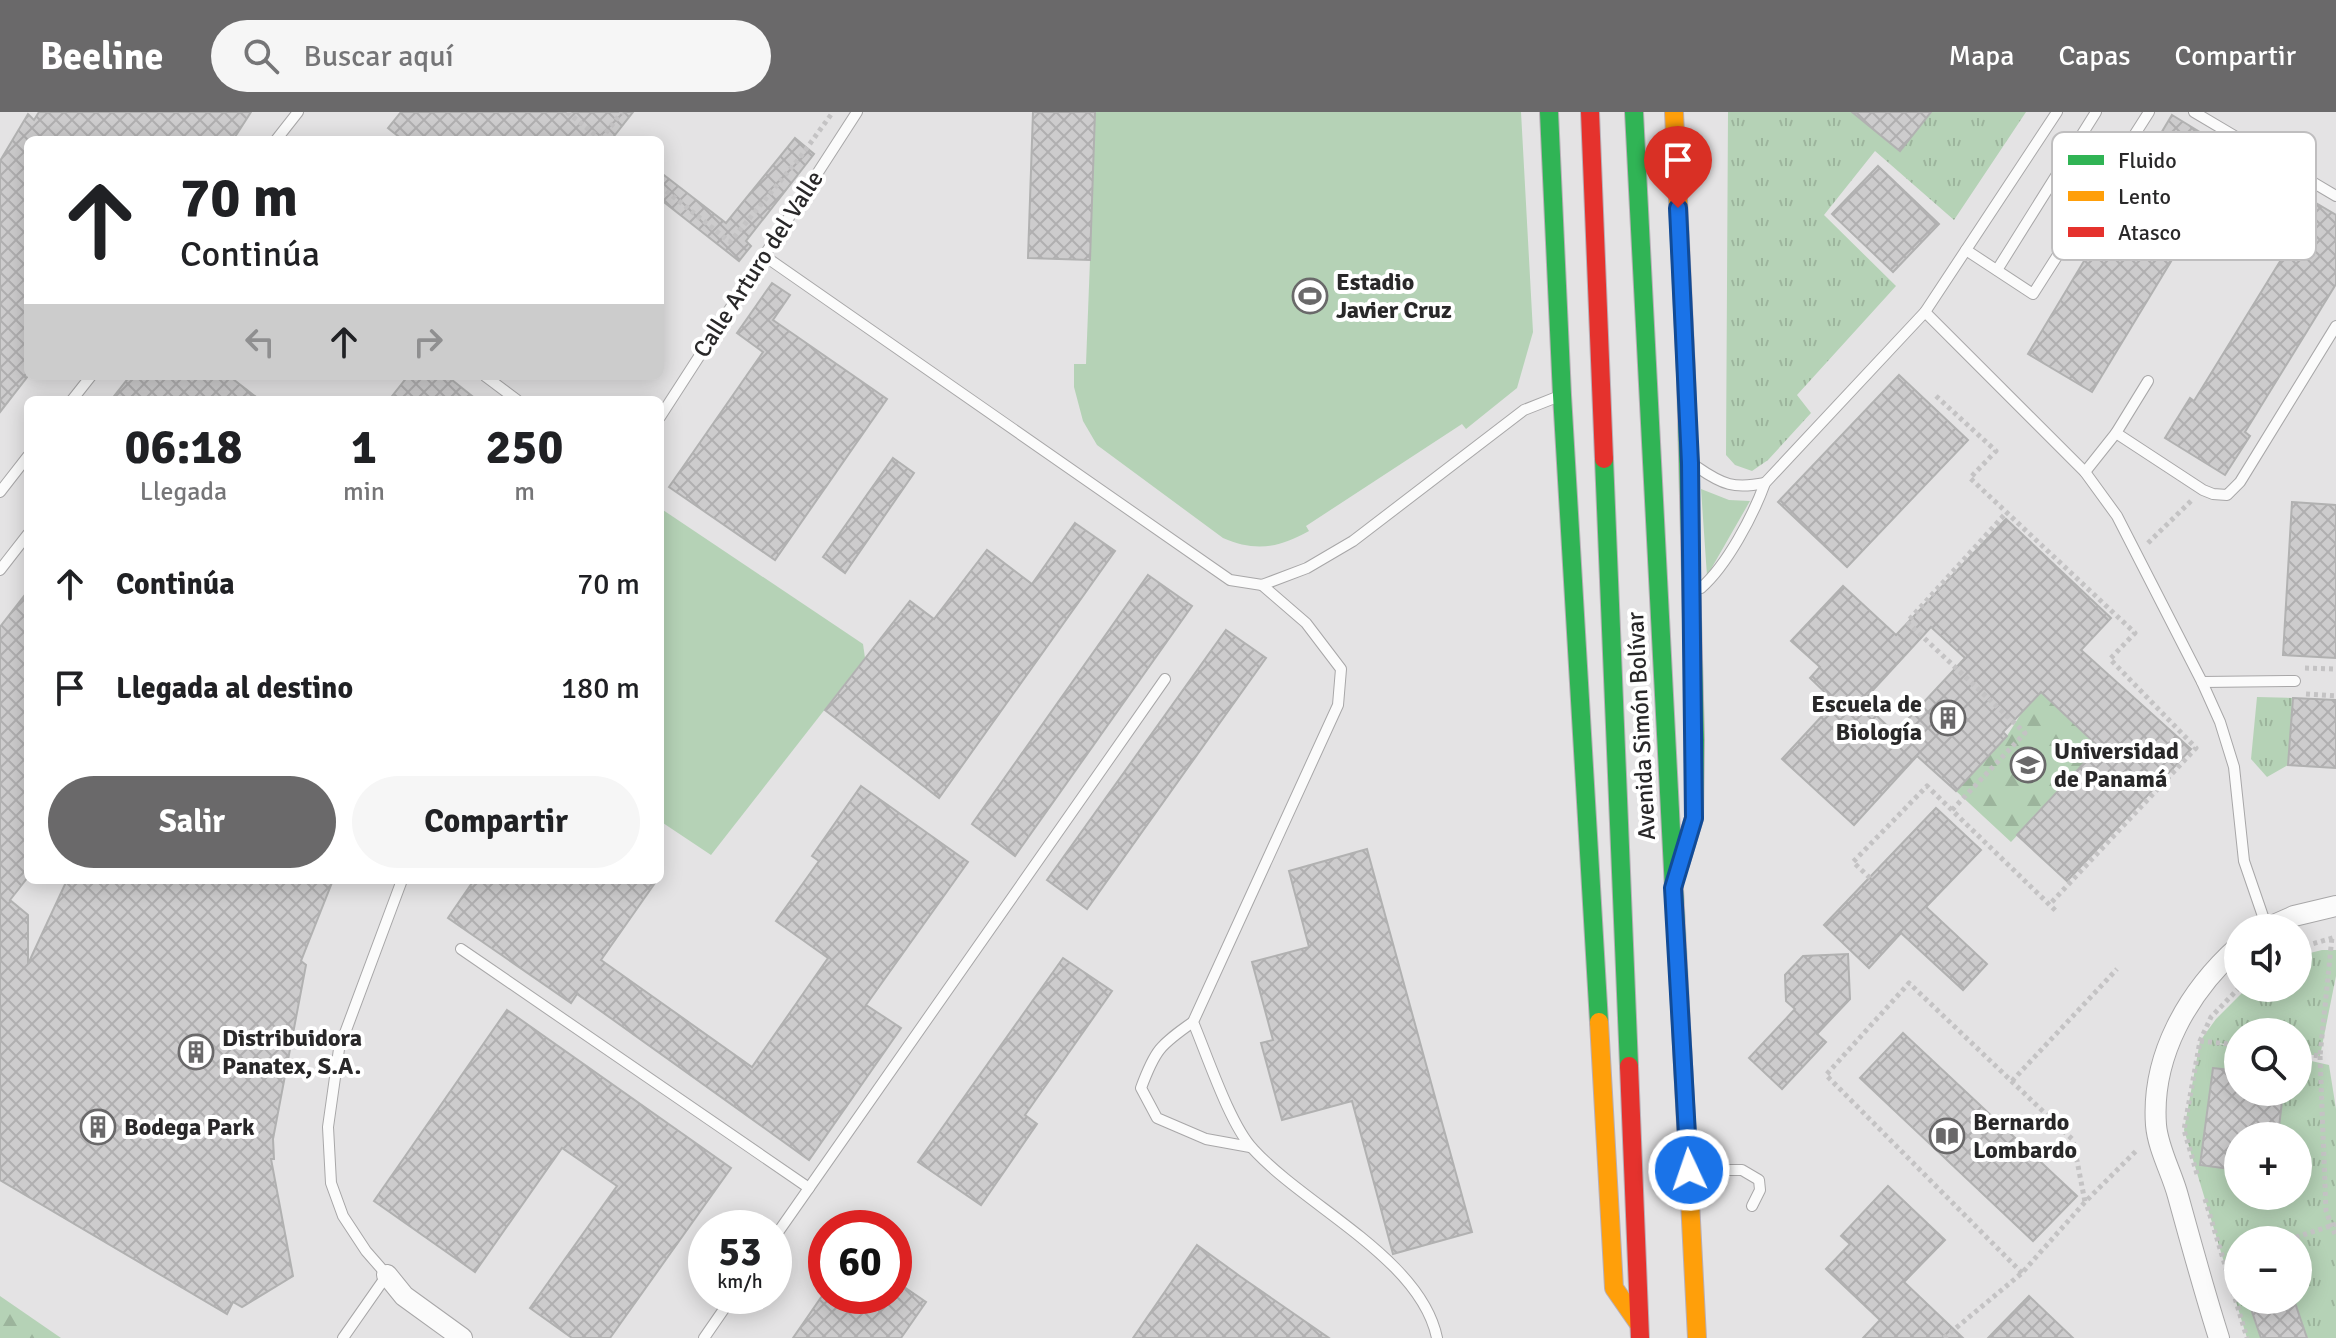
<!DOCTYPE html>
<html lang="es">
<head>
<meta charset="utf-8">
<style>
  :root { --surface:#fff; --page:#f6f6f6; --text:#202124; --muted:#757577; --accent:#6a696a }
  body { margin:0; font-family:Signika,sans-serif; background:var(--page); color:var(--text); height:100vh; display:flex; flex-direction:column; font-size:30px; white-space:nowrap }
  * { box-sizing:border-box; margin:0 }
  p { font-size:26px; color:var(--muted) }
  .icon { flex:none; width:44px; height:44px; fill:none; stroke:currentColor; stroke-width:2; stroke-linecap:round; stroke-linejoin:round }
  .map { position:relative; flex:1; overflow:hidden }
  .sheet { position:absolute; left:24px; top:284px; width:640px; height:488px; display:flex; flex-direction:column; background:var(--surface); border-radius:12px; box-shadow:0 4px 20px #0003 }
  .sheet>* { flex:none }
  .banner { position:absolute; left:24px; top:24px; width:640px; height:244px; border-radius:12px; box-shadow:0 4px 20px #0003; background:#fff; color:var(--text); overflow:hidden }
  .tools { position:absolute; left:2224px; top:802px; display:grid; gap:16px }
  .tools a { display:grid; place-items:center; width:88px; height:88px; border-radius:50%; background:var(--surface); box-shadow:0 4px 20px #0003; font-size:40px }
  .speed { position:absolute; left:688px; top:1098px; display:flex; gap:16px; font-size:40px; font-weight:700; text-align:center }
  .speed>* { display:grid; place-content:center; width:104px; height:104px; border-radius:50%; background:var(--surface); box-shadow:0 4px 20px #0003; line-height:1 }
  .speed small { font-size:20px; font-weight:400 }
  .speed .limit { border:12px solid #d22; background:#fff; color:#111 }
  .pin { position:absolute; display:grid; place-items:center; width:68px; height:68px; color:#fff; margin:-82px -34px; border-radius:50% 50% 50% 0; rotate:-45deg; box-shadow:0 0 8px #0007 }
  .pin .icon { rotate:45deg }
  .me { position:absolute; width:88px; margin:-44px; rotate:357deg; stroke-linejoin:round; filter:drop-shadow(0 0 6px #0008) }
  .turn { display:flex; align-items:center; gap:28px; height:168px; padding:0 24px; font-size:36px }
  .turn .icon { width:104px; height:104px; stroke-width:2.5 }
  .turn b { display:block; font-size:56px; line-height:68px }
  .lanes { display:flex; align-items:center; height:76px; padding:0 24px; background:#0003; justify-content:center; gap:40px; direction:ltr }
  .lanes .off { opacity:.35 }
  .eta { display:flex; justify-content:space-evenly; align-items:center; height:136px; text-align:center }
  .eta b { font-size:48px; font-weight:800; line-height:56px }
  .action { display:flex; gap:16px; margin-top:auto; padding:16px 24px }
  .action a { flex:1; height:92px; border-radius:48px; background:var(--accent); color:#fff; font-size:32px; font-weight:800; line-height:92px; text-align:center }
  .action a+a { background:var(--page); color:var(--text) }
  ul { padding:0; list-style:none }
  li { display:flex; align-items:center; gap:24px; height:104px; padding:0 24px }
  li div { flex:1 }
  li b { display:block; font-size:30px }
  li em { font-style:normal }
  header { display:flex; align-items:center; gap:48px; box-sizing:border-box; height:112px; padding:0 40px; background:var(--accent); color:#fff }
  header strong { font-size:38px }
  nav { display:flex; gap:44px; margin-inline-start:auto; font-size:28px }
  .search { width:560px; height:72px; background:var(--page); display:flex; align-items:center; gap:20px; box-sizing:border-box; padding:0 28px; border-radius:44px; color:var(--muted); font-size:30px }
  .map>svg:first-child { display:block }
  .grass { fill:#b5d2b6 }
  .forest { fill:url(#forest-firs) }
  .park { fill:url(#park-tufts); fill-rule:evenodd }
  .building { fill:url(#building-cross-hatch); stroke:#b1b1b1; stroke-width:2; fill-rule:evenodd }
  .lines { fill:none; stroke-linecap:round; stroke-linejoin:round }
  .lane-casing { stroke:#a8a7a8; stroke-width:12 }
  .street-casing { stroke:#a8a7a8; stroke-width:22 }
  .fast-casing { stroke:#b9afb7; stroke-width:20 }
  .slow-casing { stroke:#b9afb7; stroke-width:20 }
  .jam-casing { stroke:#b9afb7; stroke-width:20 }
  .path { stroke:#c4c3c4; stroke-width:5; stroke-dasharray:4 4; stroke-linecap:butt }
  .lane { stroke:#fbfbfb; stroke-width:10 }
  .street { stroke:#fbfbfb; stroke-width:20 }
  .fast { stroke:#30b455; stroke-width:18 }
  .slow { stroke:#ff9f0a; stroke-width:18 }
  .jam { stroke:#e5322d; stroke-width:18 }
  .route-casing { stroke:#114b97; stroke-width:20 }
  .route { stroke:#1a73e8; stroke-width:14 }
  .labels { text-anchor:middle; stroke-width:8; stroke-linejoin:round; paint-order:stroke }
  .street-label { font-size:24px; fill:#292829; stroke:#fff }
  .poi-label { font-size:24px; font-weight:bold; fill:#292829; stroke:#fff; text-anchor:start }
  .key { fill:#fff; stroke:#bfbebf; stroke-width:2 }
  .key-label { font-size:22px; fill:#292829 }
</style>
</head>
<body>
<header>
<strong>Beeline</strong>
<div class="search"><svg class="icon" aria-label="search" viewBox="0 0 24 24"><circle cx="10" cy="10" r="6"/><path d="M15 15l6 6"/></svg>Buscar aquí</div>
<nav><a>Mapa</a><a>Capas</a><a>Compartir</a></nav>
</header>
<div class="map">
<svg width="2336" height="1226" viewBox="0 0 2336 1226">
  <defs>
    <pattern id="forest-firs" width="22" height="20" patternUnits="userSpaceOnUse" patternTransform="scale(2)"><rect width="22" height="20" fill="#b5d2b6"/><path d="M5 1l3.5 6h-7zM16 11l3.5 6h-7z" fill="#9cb49c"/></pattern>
    <pattern id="park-tufts" width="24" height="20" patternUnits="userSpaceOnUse" patternTransform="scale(2)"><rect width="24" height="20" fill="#b5d2b6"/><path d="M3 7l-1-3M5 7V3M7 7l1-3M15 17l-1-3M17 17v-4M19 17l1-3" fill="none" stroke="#9cb49c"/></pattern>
    <pattern id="building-cross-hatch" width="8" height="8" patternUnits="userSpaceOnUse" patternTransform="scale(2)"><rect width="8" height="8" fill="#cdcccd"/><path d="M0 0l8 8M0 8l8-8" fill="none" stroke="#b0afb0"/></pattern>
  </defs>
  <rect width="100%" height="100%" fill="#e4e3e4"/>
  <g class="grass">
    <path d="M1033,0h488l12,220 -16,56 -51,41 -4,-5 -156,102 3,5c-30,17 -54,21 -86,7l-126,-93 -14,-24 -9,-34v-23h12l4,-104 -62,-2z"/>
    <path d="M1701,377l28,11 21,1 -43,75z"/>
    <path d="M660,396l203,136 2,14 -154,197 -51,-34z"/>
  </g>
  <g class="forest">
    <path d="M2041,580l60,54 -90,96 -55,-51 51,-55 15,-24z"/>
    <path d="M0,1184l61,42h-61z"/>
  </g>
  <g class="park">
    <path d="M1728,0h298l-72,108 -79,-69 -51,64 72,71 -99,109 14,18 -43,47 -16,11 -17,-6 -9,-10z"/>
    <path d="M2257,585l36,1 -5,67 -21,12 -16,-18z"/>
    <path d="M2322,838h14v26l-16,80 -22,-3v-21h-60v13l-23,-2 23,5v44h60v-34l31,7 7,44v229h-89l-63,-208 16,-89 16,-22 31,-31h51v-32zM2238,1024h60v60h-60zM2238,1128h60v60h-60z"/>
  </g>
  <g class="building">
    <path d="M39,0h212l-18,28h-205v236l-28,36v-251l28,-47 6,6z"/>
    <path d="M401,0h232l-22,28h-208l-15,-12z"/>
    <path d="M1033,0h62l-5,148 -62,-2z"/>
    <path d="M1852,0h79l-31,39z"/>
    <path d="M2172,3l64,39 -144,238 -64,-38z"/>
    <path d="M795,26l19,16 -68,87 5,5 -12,15 -79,-62v-27l66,51z"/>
    <path d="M1878,54l61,58 -46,48 -61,-58z"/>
    <path d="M2316,91l20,12v69l-91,148 5,4 -25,39 -60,-37 25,-40 4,3z"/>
    <path d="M772,171l18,12 -17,25 114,79 -112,161 -106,-73 94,-135 -26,-19z"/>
    <path d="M1899,263l69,65 -121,127 -69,-65z"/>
    <path d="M130,264h99l31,24h-149z"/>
    <path d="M408,264h39l30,24h-88z"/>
    <path d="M893,346l21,15 -69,100 -22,-16z"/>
    <path d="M2292,390l44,3v153l-53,-3z"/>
    <path d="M2006,407l105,99 -30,32 110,99 -124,132 -50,-46 82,-88 -58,-55 -38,40 4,4 -51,55 -39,-35 -63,69 -72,-66 53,-57 -25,-24 10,-11 -29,-26 52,-55 53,49zM1931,515l34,31 -70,75 -33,-31z"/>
    <path d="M1075,411l40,28 -176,247 -114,-88 85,-109 24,18 53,-69 45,34z"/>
    <path d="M1148,463l44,31 -177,250 -43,-32z"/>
    <path d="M28,479v286l-18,23 18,15v49l39,-84h266l-32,81 5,4 -33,174 1,20h-3l22,117 -51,31 -9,-5 -6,12 -227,-134v-553z"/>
    <path d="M1226,518l40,28 -179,251 -40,-29z"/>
    <path d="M2293,586l43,2v68l-48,-3z"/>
    <path d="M861,674l107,76 -102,143 35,23 -92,132 -232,-166 -6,9 -123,-85 26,-38h183l-56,80 151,107 76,-109 -52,-37 43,-60 -7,-5z"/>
    <path d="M1936,696l45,42 -55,57 61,57 -24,26 -62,-57 -32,35 -45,-43z"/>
    <path d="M1367,737l105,383 -79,22 -41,-153 -70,19 -21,-77 12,-3 -21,-78 57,-15 -20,-76z"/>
    <path d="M1848,842l2,45 -33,35 9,8 -44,47 -33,-31 46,-49 -9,-8 -1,-26 18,-19z"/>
    <path d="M1063,846l49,33 -87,124 12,9 -56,81 -63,-43z"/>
    <path d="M507,898l224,158 -121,170h-38l-42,-30 87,-122 -55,-38 -87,124 -101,-71z"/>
    <path d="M1903,921l174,163 -44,45 -173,-163z"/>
    <path d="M2213,956l25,3v21h45l-5,44h-40v34l-38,-5z"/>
    <path d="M1888,1074l57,54 -41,42 59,56h-100l17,-18 -54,-51 24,-25 -9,-8z"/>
    <path d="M1197,1133l44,32 88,61h-196z"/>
    <path d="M894,1168l32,22 -25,36h-108l29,-42h72z"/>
    <path d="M2029,1184l44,42h-85z"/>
    <path d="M2248,1188h46l13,38h-46z"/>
  </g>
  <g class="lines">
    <g class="lane-casing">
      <g id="lane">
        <path d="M2194,0l142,84"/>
        <path d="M276,28l22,-28"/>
        <path d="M1966,138l67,44 116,-182"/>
        <path d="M763,143l467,325 32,5 45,-17 46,-27 171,-131 33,-13"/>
        <path d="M1997,158l99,-158"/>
        <path d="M1925,200l160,160 32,44 85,166 18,40 14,45 10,94 23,67"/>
        <path d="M485,264l32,24"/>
        <path d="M72,288l19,-24"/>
        <path d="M660,305l197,-305"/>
        <path d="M2116,321l32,-52"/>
        <path d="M1697,355c26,18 37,22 68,16"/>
        <path d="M2085,360l31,-39 87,57 10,4 14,1 13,-13 96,-156"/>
        <path d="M0,380l28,-36"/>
        <path d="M0,458l28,-36"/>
        <path d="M1262,473l44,38 35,46 -3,36 -145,317c14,33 37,103 60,127 53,58 168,110 184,189"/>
        <path d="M1701,476c26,-23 52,-72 64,-105l160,-171 132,-200"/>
        <path d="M2202,570l93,-1"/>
        <path d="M461,837l348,239"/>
        <path d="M1193,910c-33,23 -38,28 -52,66l16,30 49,21 44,8"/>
        <path d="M1695,1058h47l17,10 1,10 -8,16"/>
        <path d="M774,1126l391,-559"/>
        <path d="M343,1226l44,-63 -21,-24 -23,-35 -12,-33 -3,-56 11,-78 63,-169"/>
        <path d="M704,1226l29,-42"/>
      </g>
    </g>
    <g class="street-casing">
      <g id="street">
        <path d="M2267,816l27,-12 42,-10"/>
        <path d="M387,1163l17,21 58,42"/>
        <path d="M2219,1226c-15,-47 -28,-95 -41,-142 -6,-23 -20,-47 -22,-71 -5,-69 32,-133 82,-178"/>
      </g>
    </g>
    <g class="fast-casing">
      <g id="fast">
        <path d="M1549,0l13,283 37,627"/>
        <path d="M1634,0l51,991"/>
        <path d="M1604,347l25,607"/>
        <path d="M1680,752l14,-46 1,-78 -9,-367"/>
      </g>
    </g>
    <g class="slow-casing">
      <g id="slow">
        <path d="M1674,0l12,261"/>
        <path d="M1599,910l15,266 25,36"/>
        <path d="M1685,991l12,235"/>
      </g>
    </g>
    <g class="jam-casing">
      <g id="jam">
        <path d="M1590,0l14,347"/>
        <path d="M1629,954l11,272"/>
      </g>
    </g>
    <g class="path">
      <path d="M567,0l35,28"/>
      <path d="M601,27l21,-27"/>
      <path d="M660,74l70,56 71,-86 32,-44"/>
      <path d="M1936,284l60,55 -26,27 165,155 -25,26 86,89 -146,156"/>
      <path d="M2148,431l44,-43"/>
      <path d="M2305,556l31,1"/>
      <path d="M2306,582l30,2"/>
      <path d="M1952,698l73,-77 -118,-111 99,-109"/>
      <path d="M1870,766l-17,-16 74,-76 131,127"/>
      <path d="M2298,836l38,-11"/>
      <path d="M2200,929l38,4"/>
      <path d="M2298,941l22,3 12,-119"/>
      <path d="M2320,944l6,155 10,26"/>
      <path d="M2012,969l105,-112"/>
      <path d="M2197,1062l-13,-44 16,-89 11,-24 28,-29"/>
      <path d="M2205,1087l42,139"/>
      <path d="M2288,1128l48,-16"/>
      <path d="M2236,1152l2,-1"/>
      <path d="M2022,1161l-196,-198 83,-92 164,157 12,62"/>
      <path d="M1944,1226l78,-65 63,-71 53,-53"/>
    </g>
    <use href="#lane" class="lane"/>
    <use href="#street" class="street"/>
    <use href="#fast" class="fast"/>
    <use href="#slow" class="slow"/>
    <use href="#jam" class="jam"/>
  </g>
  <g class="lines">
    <g class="route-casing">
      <path id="route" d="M1678,96l12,255 4,355 -21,70 16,282"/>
    </g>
    <use href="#route" class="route"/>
  </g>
  <defs>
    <g id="stadium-ring" transform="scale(1.8)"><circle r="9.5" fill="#fff" stroke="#6a696a" stroke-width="1.5"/><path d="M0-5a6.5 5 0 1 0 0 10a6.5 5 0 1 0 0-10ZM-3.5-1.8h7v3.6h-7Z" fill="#6a696a"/></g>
    <g id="building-ring" transform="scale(1.8)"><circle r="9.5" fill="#fff" stroke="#6a696a" stroke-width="1.5"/><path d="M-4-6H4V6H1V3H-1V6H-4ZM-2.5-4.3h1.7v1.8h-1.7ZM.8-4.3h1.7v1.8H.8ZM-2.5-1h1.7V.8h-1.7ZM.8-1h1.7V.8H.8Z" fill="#6a696a"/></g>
    <g id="university-ring" transform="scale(1.8)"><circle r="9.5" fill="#fff" stroke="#6a696a" stroke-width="1.5"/><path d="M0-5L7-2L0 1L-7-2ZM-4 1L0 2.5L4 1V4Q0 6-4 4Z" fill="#6a696a"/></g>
    <g id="library-ring" transform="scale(1.8)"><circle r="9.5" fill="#fff" stroke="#6a696a" stroke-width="1.5"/><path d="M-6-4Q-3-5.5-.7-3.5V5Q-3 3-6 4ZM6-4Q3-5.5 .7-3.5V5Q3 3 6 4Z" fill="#6a696a"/></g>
  </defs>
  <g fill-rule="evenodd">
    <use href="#stadium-ring" x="1310" y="184"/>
    <use href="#building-ring" x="1948" y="606"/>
    <use href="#university-ring" x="2028" y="653"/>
    <use href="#building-ring" x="196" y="940"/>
    <use href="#building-ring" x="98" y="1015"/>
    <use href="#library-ring" x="1947" y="1024"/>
  </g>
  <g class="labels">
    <g class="street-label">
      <text transform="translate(758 152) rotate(-57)" y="8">Calle Arturo del Valle</text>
      <text transform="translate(1641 614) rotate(-93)" y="8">Avenida Simón Bolívar</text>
    </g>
    <g class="poi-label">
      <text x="1336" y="178">Estadio<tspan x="1336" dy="28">Javier Cruz</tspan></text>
      <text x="1922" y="600" text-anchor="end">Escuela de<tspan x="1922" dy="28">Biología</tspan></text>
      <text x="2054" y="647">Universidad<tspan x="2054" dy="28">de Panamá</tspan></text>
      <text x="222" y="934">Distribuidora<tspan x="222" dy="28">Panatex, S.A.</tspan></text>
      <text x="1973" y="1018">Bernardo<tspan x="1973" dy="28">Lombardo</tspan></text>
      <text x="124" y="1023">Bodega Park</text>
    </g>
  </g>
  <rect x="2052" y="20" width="264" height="128" rx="12" class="key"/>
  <rect x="2068" y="43" width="36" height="10" fill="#30b455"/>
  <rect x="2068" y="79" width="36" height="10" fill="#ff9f0a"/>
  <rect x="2068" y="115" width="36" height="10" fill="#e5322d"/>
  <g class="key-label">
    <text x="2118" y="56">Fluido</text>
    <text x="2118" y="92">Lento</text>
    <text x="2118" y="128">Atasco</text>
  </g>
</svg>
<div class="tools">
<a><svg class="icon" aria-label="sound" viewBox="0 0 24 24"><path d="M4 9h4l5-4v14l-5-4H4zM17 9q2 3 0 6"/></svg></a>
<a><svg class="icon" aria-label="search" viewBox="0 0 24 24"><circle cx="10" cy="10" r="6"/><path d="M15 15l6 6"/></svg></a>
<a>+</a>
<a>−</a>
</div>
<div class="speed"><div>53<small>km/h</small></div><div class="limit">60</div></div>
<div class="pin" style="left:1678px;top:96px;background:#d93025"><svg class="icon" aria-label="arrive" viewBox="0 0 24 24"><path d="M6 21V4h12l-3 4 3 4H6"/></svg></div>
<svg class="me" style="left:1689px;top:1058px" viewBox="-20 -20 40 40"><circle r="17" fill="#1a73e8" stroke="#fff" stroke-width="3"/><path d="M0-11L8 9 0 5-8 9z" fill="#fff"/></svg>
<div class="banner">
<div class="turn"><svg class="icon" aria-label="ahead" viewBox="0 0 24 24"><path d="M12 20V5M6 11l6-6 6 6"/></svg><div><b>70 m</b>Continúa</div></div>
<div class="lanes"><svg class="icon off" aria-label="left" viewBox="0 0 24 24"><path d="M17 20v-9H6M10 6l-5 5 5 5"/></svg><svg class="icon" aria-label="ahead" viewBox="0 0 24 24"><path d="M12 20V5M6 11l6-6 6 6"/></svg><svg class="icon off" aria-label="right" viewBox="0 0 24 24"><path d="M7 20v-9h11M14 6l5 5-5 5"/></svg></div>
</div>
<section class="sheet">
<div class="eta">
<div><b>06:18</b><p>Llegada</p></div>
<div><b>1</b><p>min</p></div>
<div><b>250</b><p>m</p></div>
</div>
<ul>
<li><svg class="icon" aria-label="ahead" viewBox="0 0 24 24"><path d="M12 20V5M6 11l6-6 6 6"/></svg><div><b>Continúa</b></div><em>70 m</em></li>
<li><svg class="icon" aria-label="arrive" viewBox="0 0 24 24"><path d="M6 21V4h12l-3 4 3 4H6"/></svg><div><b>Llegada al destino</b></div><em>180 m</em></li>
</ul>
<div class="action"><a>Salir</a><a>Compartir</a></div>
</section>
</div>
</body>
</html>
